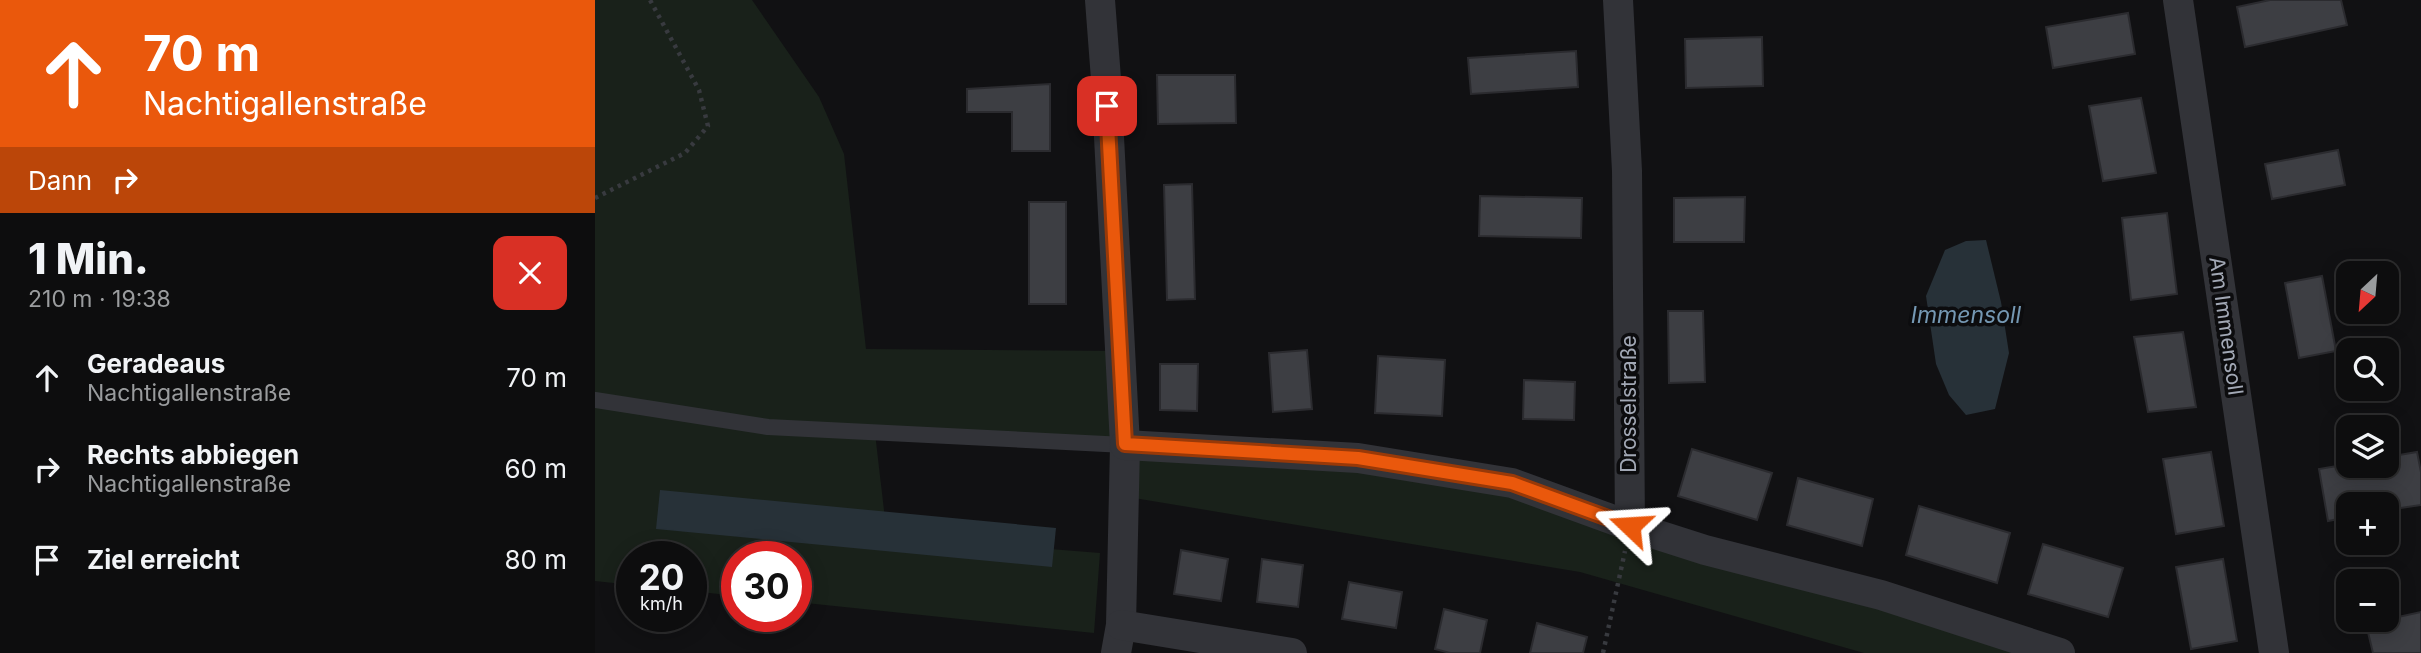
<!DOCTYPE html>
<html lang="de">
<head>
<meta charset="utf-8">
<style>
  :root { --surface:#0d0d0e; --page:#1b1b1c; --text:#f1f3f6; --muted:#9a9c9e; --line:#2d2d2e }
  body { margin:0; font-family:Inter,sans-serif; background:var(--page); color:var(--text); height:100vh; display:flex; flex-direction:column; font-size:26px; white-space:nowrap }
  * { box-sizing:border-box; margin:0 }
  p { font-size:23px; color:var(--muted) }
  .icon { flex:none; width:38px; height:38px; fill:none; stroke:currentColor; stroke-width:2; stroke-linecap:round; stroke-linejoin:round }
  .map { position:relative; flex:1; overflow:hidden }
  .details { display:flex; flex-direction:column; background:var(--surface); width:595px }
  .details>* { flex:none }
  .top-card { background:#ea580c; color:#fff; overflow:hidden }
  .needle { width:46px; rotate:206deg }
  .tools { position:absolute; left:1741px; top:261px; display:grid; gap:14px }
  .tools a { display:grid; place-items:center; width:63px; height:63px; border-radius:14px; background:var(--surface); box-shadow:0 4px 18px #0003,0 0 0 2px var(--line); font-size:35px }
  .speed { position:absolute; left:21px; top:541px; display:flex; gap:14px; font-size:35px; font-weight:700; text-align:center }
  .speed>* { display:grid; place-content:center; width:91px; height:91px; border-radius:50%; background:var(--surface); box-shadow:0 4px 18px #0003,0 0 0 2px var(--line); line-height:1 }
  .speed small { font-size:18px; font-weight:400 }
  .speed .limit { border:10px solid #d22; background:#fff; color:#111 }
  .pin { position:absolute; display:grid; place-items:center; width:60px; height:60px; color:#fff; margin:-30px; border-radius:14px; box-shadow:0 4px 10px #0006 }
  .me { position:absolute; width:77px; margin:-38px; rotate:290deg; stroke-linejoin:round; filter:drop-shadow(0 0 5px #0008) }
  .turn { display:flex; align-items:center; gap:24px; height:147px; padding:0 28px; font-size:32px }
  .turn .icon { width:91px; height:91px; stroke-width:2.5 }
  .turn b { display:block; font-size:49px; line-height:60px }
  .then { display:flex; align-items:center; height:66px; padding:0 28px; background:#0003; gap:14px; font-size:26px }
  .round { display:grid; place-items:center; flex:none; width:74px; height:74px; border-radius:14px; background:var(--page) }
  .headline { display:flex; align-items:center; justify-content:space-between; height:119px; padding:0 28px }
  h1 { font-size:42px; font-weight:800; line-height:52px }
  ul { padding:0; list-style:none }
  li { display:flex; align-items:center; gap:21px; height:91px; padding:0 28px }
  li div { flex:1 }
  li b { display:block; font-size:26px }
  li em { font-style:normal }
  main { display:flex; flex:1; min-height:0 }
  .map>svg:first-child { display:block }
  .green { fill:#19211a }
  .water { fill:#273138 }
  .building { fill:#3d3e43; stroke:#2b2b2f; stroke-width:2 }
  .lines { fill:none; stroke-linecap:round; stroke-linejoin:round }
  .path { stroke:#383a3f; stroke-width:4.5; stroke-dasharray:3.5 5; stroke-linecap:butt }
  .lane { stroke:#323338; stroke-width:16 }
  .street { stroke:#323338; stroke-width:30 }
  .route-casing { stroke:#983908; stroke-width:18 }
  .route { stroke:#ea580c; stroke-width:12 }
  .labels { text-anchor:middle; stroke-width:7; stroke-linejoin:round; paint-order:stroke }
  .street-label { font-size:21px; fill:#a2a8b5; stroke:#0c0c0e }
  .water-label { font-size:23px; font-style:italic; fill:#7598b3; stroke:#0c0c0e }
</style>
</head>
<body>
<main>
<section class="details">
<div class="top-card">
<div class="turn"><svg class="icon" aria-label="ahead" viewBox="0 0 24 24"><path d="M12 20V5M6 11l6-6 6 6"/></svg><div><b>70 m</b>Nachtigallenstraße</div></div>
<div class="then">Dann<svg class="icon" aria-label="right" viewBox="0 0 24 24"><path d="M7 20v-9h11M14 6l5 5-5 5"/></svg></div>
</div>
<div class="headline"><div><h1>1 Min.</h1><p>210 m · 19:38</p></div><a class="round" style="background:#d93025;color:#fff"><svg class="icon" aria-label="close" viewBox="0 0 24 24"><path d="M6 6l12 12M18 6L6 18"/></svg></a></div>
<ul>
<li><svg class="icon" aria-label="ahead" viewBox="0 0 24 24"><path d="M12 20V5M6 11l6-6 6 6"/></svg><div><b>Geradeaus</b><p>Nachtigallenstraße</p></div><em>70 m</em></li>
<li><svg class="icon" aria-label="right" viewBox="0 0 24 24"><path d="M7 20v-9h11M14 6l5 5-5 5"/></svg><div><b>Rechts abbiegen</b><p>Nachtigallenstraße</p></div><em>60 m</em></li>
<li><svg class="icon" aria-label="arrive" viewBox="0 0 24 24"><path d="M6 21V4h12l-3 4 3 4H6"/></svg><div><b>Ziel erreicht</b></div><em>80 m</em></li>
</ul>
</section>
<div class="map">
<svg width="1826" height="653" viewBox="0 0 1826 653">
  <rect width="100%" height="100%" fill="#111113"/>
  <path class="green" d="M0,0h157l67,97 25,57 22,195 254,2 5,94 387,38 539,170h-187l-284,-81 -452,-75 -3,-52 -250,-12 12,103 213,17 -6,80 -298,-31v-46h-59v40l-46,-5v-35h-59v29l-37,-4z"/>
  <g class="water">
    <path d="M1391,240l15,62 8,51 -14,56 -29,6 -17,-20 -13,-31 -10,-68 19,-46 21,-9z"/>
    <path d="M65,490l396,38 -4,39 -396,-38z"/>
  </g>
  <g class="building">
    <path d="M1675,0h71l6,25 -102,22 -8,-40z"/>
    <path d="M1533,13l7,41 -82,14 -7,-41z"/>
    <path d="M1167,37l1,49 -77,2 -1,-49z"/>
    <path d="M981,51l2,36 -107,7 -3,-36z"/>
    <path d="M562,75h78l1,48 -78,1z"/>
    <path d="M455,84v67h-38v-39h-45v-23z"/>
    <path d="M1546,98l15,75 -53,8 -14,-75z"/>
    <path d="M1743,150l7,35 -73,14 -7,-35z"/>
    <path d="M597,184l3,115 -28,1 -3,-115z"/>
    <path d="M885,196l102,2 -1,40 -102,-2z"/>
    <path d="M1150,197l-1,45h-70v-44z"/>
    <rect x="434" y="202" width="37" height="102"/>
    <path d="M1572,213l10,81 -46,6 -9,-82z"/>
    <path d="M1727,276l14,75 -37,7 -14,-75z"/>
    <path d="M1073,311h35l2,71 -36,1z"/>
    <path d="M1588,332l13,75 -48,5 -14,-75z"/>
    <path d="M712,350l5,59 -39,3 -4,-59z"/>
    <path d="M783,356l67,4 -3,56 -67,-3z"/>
    <path d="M565,364h38l-1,47 -37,-1z"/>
    <path d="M929,380l51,2 -1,38 -51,-1z"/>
    <path d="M1097,449l80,24 -15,47 -79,-24z"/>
    <path d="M1616,452l13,74 -48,8 -13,-75z"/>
    <path d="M1822,452l4,20v33l-34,5v-6h-38v13l-21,4 -9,-52 30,-5v2h38v-9z"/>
    <path d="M1203,478l75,21 -11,47 -75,-21z"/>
    <path d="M1324,506l91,27 -13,50 -91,-28z"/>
    <path d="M1448,544l80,24 -15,49 -80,-23z"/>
    <path d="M586,550l47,9 -7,42 -47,-7z"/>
    <path d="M667,559l41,6 -5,42 -41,-5z"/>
    <path d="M1628,559l14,82 -46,8 -15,-82z"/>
    <path d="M754,582l53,10 -6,36 -54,-9z"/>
    <path d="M849,609l43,11 -7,33h-30l-15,-4z"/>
    <path d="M1826,612v41h-48l-7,-29z"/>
    <path d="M942,623l50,14 -4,16h-53z"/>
  </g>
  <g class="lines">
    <g class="path">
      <path d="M0,198l90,-45 23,-27 -9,-36 -49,-90"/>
      <path d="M1008,653l22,-102"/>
    </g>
    <path class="lane" d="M0,400l173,27 357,18"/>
    <g class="street">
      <path d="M505,0l6,79 19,366 -4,180 -5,28"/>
      <path d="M1023,0l9,171 3,355"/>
      <path d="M1583,0l96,653"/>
      <path d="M530,445l233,13 154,25 118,43 75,24 176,45 179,58"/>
      <path d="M526,625l171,28"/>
    </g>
  </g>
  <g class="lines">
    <g class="route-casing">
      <path id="route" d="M512,106l18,338 233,14 154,25 118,43"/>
    </g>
    <use href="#route" class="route"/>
  </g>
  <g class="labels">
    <g class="street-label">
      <text transform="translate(1631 326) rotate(82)" y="7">Am Immensoll</text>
      <text transform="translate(1034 404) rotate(-90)" y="7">Drosselstraße</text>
    </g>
    <g class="water-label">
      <text x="1371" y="323">Immensoll</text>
    </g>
  </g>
</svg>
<div class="tools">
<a><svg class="needle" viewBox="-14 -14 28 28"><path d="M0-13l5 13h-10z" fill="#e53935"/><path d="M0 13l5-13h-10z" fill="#9a9c9e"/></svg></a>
<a><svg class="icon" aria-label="search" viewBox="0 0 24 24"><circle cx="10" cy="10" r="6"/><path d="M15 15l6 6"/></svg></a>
<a><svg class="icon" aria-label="layers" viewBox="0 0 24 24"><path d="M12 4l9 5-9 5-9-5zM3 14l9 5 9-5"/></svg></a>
<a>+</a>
<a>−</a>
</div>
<div class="speed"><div>20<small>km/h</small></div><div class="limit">30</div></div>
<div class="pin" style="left:512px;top:106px;background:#d93025"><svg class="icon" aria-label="arrive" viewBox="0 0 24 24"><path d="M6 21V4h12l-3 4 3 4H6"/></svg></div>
<svg class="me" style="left:1035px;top:526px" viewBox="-20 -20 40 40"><path d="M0-17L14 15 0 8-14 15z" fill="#ea580c" stroke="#fff" stroke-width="4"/></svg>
</div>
</main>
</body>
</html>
